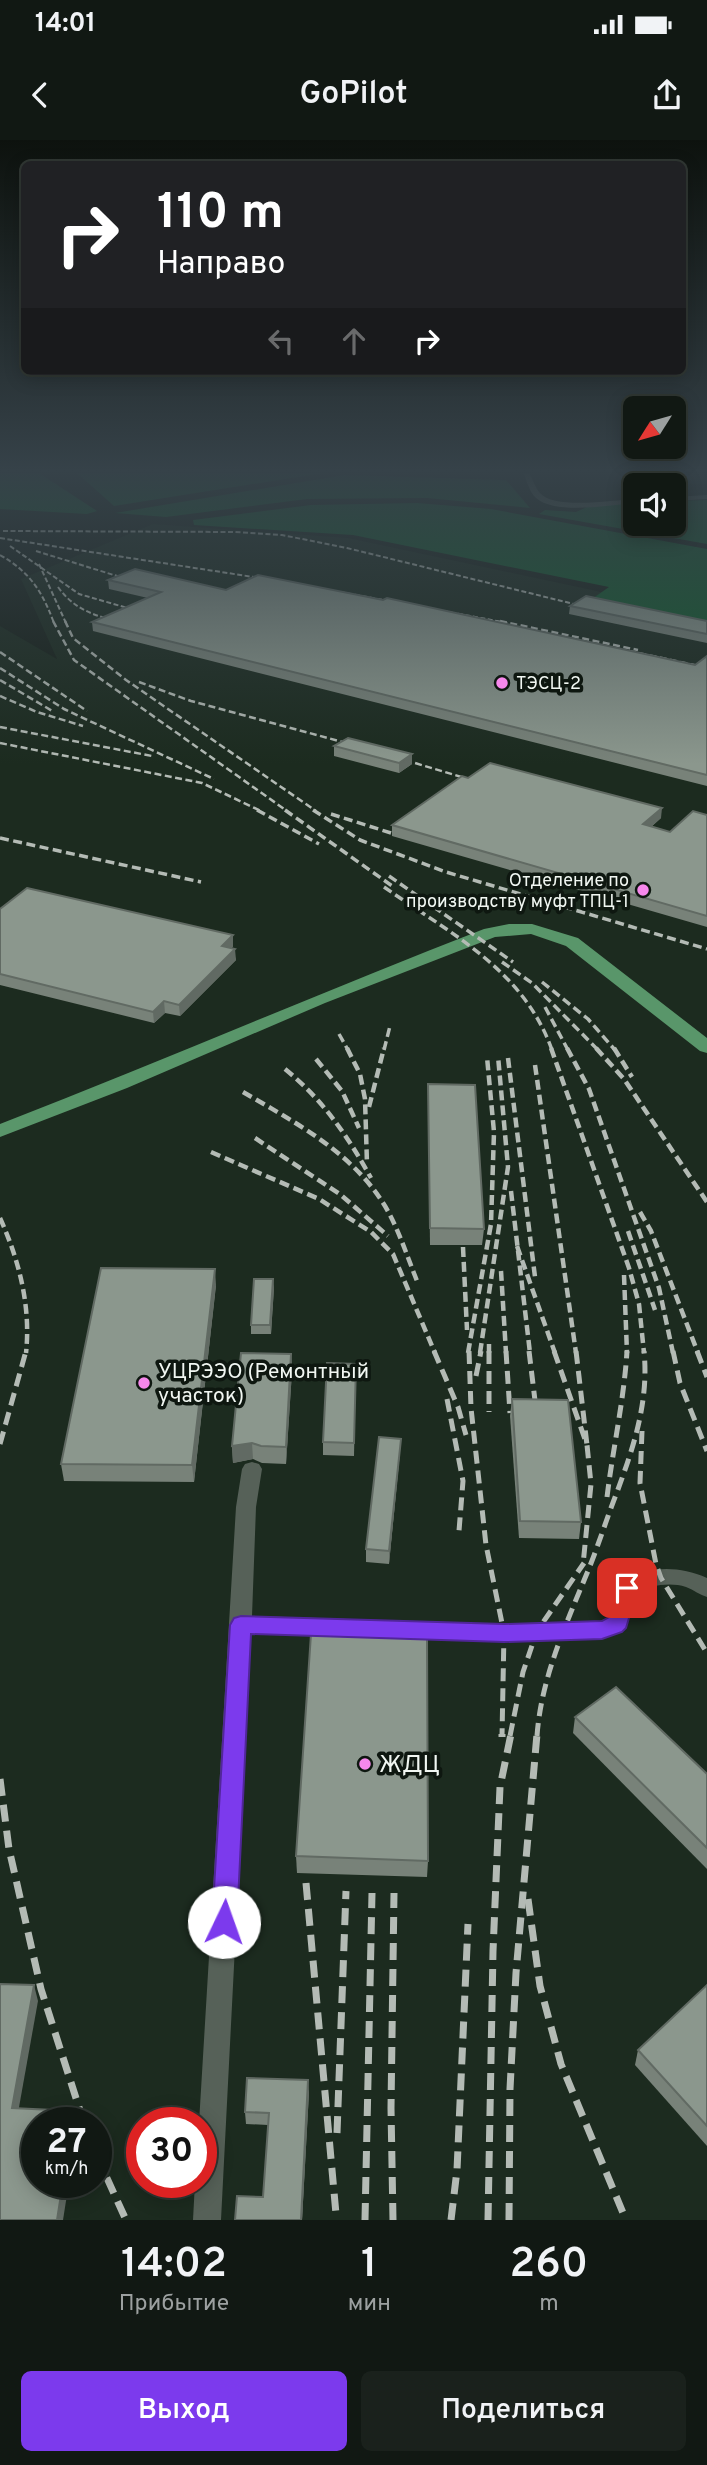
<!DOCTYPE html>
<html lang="ru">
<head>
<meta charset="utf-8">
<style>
  :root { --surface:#111813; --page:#1a211c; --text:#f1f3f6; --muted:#9ca0a0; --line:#303733; --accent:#7c3aed }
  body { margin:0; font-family:Overpass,sans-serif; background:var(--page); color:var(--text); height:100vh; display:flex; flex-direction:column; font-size:26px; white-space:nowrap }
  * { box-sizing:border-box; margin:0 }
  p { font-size:23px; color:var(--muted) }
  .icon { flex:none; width:38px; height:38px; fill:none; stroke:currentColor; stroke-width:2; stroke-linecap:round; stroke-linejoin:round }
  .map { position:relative; height:2080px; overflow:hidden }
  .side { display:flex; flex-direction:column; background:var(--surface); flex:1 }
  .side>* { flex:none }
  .banner { position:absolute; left:21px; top:21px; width:665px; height:214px; border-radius:10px; box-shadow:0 4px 18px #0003,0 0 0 2px var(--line); background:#202124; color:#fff; overflow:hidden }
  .needle { width:46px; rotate:233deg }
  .fabs { position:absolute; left:623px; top:256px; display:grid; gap:14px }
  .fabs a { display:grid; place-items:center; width:63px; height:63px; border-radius:10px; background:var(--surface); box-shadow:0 4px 18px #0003,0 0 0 2px var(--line); font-size:35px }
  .speed { position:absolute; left:21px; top:1967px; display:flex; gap:14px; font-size:35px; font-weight:700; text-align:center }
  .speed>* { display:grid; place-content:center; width:91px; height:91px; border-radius:50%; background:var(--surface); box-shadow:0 4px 18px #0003,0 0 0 2px var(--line); line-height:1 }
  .speed small { font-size:18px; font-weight:400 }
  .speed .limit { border:10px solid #d22; background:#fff; color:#111 }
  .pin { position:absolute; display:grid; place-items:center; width:60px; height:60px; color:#fff; margin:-30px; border-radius:14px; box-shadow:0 4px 10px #0006 }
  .me { position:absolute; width:77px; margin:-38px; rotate:3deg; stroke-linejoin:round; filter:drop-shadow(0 0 5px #0008) }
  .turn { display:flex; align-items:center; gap:24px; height:147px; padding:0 21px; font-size:32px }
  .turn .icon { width:91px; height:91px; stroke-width:2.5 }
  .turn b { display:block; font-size:49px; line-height:60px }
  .lanes { display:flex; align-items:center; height:66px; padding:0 21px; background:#0003; justify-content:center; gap:35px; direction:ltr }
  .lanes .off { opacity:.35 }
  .eta { display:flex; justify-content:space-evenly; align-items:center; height:119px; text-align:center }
  .eta b { font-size:42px; font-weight:600; line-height:49px }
  .cta { display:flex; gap:14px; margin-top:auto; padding:14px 21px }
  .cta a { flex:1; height:80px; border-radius:10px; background:var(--accent); color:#fff; font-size:28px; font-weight:600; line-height:80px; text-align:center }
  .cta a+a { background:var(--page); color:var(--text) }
  .status { display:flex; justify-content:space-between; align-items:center; height:49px; padding:0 35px; background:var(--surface); direction:ltr }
  .status svg { height:19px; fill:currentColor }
  header { display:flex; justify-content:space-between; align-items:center; height:91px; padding:0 21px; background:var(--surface); font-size:32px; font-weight:600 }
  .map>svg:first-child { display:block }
  .built { fill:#1c2b1f; fill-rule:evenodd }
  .forest { fill:#135c2e }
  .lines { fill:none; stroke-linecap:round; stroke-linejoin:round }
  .minor { fill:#566158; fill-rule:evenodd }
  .primary { fill:#59966a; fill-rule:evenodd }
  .rail-far5 { stroke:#b4bbb5; stroke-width:2; stroke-dasharray:5 2.5; stroke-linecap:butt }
  .rail-far4 { stroke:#b4bbb5; stroke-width:2.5; stroke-dasharray:7 3.5; stroke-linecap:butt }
  .rail-far3 { stroke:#b4bbb5; stroke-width:3.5; stroke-dasharray:9 4.5; stroke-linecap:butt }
  .rail-far2 { stroke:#b4bbb5; stroke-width:4.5; stroke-dasharray:10 5; stroke-linecap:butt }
  .rail-far1 { stroke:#b4bbb5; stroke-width:5; stroke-dasharray:13 7; stroke-linecap:butt }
  .rail { stroke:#b4bbb5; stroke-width:7; stroke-dasharray:17 9; stroke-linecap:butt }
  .wall { fill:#788279 }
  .shaded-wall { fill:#616a63 }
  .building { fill:#8b978d; stroke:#616a63; stroke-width:2 }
  .route { fill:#7c3aed; stroke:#51269a; stroke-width:2 }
  .poi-dot { fill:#f788ec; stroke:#0e1710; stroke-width:2.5 }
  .labels { text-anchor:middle; stroke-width:7; stroke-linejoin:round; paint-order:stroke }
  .far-poi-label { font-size:18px; fill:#f1f7f2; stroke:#0e1710; text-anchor:start }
  .poi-label { font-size:21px; fill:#f1f7f2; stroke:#0e1710; text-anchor:start }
  .near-poi-label { font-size:24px; fill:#f1f7f2; stroke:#0e1710; text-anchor:start }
</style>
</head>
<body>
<div class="status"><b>14:01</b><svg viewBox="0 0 49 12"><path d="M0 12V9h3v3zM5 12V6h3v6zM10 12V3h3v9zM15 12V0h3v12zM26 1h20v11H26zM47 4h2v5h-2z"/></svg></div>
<header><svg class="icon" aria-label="back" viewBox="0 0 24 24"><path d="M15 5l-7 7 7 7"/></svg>GoPilot<svg class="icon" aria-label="share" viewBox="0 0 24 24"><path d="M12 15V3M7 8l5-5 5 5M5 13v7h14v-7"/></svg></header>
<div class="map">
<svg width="707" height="2080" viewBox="0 0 707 2080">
  <rect width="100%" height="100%" fill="#172019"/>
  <g class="built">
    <path d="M662,333h45v11h-38z"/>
    <path d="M153,384l195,14 249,53 62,21 48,11v1597h-707v-1594l57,33 -36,-80zM37,1983h59v59h-59zM142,1983h59v59h-59z"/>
  </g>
  <g class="forest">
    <path d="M0,333h39l58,38 -10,3 -87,-5z"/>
    <path d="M77,333h246l-209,33z"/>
    <path d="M344,335l162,5 24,28 -103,-10 -120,1 -141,18 -51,-4z"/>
    <path d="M707,360v44l-168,-30 6,-4 31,2 13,-6 46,-3v20h39v-22z"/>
    <path d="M417,363l74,6 216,40v77l-118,-25 20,-14 -256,-52 -159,-10 -1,-5 118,-15z"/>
  </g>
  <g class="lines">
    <g class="minor">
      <path d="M523,333h6c4,6 6,15 11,20 14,17 74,7 95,6v4c-24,2 -80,12 -99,-5 -7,-6 -9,-18 -13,-25z"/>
      <path d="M707,355v4l-33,2v-4z"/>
      <path d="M252,1322l7,2 3,5 -6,38 -4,109 252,8 96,-3 9,-4 11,-35c28,-16 57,-17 87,-4v19c-7,-2 -13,-7 -21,-10 -16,-5 -35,-2 -50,6l-10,35 -24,11 -98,3 -253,-8 -30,586h-28l2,-38h6v-59h-2l37,-616 6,-38 3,-5z"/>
    </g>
    <path class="primary" d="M509,784h23l46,14 129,100v15l-7,-2 -134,-105 -35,-12 -36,3 -170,66 -198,85 -127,49v-13c162,-63 322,-132 484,-195z"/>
    <g class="rail-far5">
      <path d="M3,391l232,1 47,3 65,13 235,58"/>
      <path d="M0,398l273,42"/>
      <path d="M10,406l69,48 59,17"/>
      <path d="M36,411l94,29"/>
      <path d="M0,415c30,17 42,36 54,68"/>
      <path d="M39,424l27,59"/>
      <path d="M58,447c15,21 34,28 58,34"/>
      <path d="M318,448l190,35"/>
    </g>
    <g class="rail-far4">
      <path d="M53,481l21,39 213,151"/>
      <path d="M65,481l8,17 53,42 190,131"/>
      <path d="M500,481l138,29"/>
      <path d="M629,511l75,16"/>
      <path d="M0,512l87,59"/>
      <path d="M0,528l64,41 150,70"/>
      <path d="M0,540l54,32"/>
      <path d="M139,542l52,19 170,46"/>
      <path d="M0,556l37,16 46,14"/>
      <path d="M0,587l152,29"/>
      <path d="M0,603l202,40 59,28"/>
      <path d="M395,617l83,25"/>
    </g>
    <g class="rail-far3">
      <path d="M257,670l62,34"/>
      <path d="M285,670l110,78"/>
      <path d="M313,670l47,30 86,32 261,77"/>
      <path d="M331,674l60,19"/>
      <path d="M0,698l201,44"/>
      <path d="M389,736l124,86"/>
      <path d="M384,747c67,47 139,82 168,163"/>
      <path d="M502,822l30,21 66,67"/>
      <path d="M542,842l46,37 27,31"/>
      <path d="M545,867l23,43"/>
      <path d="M339,894l9,16"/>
      <path d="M384,910l6,-24"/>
    </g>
    <g class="rail-far2">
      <path d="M347,908l13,26 5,25 2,65"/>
      <path d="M551,908l78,220 10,36 5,49"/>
      <path d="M567,908l22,41 70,199 14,65"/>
      <path d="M596,908l28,31 83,123"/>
      <path d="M614,908l18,29"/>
      <path d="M508,918l27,219"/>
      <path d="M316,919l26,32 17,37"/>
      <path d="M535,925l41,288"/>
      <path d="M285,929c38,31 62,66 86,109"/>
      <path d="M243,952c53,31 109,60 142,114 14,24 22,50 32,75"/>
      <path d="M369,967l15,-59"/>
      <path d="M255,998l86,57 47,41"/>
      <path d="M211,1012l108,47 52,33 22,22 42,99"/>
      <path d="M511,1051l19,162"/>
      <path d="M640,1072l11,19 47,122"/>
      <path d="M0,1078c19,42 31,88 26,135"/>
      <path d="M628,1091l27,79"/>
      <path d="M517,1106l38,107"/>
      <path d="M463,1107l4,83"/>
      <path d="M501,1131l5,82"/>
      <path d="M624,1135l3,78"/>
      <path d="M489,1204v9"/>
      <path d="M468,1213l23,-129 3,-92 -7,-75"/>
      <path d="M480,1213l28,-186 -10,-111"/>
    </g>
    <g class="rail-far1">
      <path d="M434,1211l24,56 8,28"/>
      <path d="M469,1211l2,57 15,137 18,88 -2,103"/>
      <path d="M489,1211v61"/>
      <path d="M506,1211l4,62"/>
      <path d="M529,1211l8,66"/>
      <path d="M554,1211l33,94 4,39 -8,81"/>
      <path d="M576,1211l11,94"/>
      <path d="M673,1211l7,32 27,68"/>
      <path d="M697,1211l10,26"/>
      <path d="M476,1236l5,-25"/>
      <path d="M447,1259l16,82 -4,50"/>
      <path d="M642,1291l-2,52 16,81 5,14 46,75"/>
      <path d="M0,1304l26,-93"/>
      <path d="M607,1357c6,-49 17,-97 20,-146"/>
      <path d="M510,1596l13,-64 14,-41 47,-68"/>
      <path d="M537,1596c4,-56 27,-107 48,-158 12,-28 21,-58 32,-86 17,-46 32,-91 27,-141"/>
    </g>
    <g class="rail">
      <path d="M502,1597v-3"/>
      <path d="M0,1639l9,70 32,140 43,134"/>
      <path d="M306,1743l30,331"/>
      <path d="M528,1759l12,87 21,78 65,156"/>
      <path d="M337,1993l9,-242"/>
      <path d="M96,2014l30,66"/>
      <path d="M365,2080l7,-327"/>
      <path d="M393,2080l-2,-112 3,-215"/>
      <path d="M451,2080l6,-50 11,-246"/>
      <path d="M488,2080l5,-269 7,-164 11,-53"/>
      <path d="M509,2080l1,-131 6,-116 21,-239"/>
    </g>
  </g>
  <g class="wall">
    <path d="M108,440l118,10 469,75 12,-9v130l-614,-155 -1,-9 56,-24 -39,-9z"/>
    <path d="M570,466l137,15v22l-138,-29z"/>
    <path d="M334,606l78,8v10l-13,9 -65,-17z"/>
    <path d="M707,675v112l-315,-91v-11l269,-7 -10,9 19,5z"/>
    <path d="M0,769l233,26v11l-1,2 4,12 -56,56 -15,-3 -11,10 -154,-38z"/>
    <path d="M428,944l56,145 -2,16h-52z"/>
    <path d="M216,1145l-22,197 -130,-1 -3,-17z"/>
    <path d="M274,1147l-3,47h-20v-9z"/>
    <path d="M291,1214l1,17 -6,93 -24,-1 -9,-4 -20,4 -1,-17z"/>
    <path d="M356,1224l-2,92 -31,-1v-13z"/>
    <path d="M512,1259l69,123 -2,17 -60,-1 -9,-122z"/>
    <path d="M400,1312l-11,112 -23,-2v-13z"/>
    <path d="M575,1577l132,57v95l-134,-136z"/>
    <path d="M296,1716l132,5 -1,16 -130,-4z"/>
    <path d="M707,1845v161l-72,-81 3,-15z"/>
    <path d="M309,1952l-7,128h-67l28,-23 5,-72 -22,-1 -1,-12z"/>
  </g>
  <g class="shaded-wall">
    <path d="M412,614v10l-13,9v-10z"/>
    <path d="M662,668l-1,10 -19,17 1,-11z"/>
    <path d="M233,795v11l-10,11 -1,-11z"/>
    <path d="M235,809l1,11 -56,56 -1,-11z"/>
    <path d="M164,861l1,12 -11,10 -1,-11z"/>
    <path d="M215,1129l1,16 -22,197 -2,-17z"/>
    <path d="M273,1139l1,8 -3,47 -1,-9z"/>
    <path d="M291,1214l1,17 -6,93v-17z"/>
    <path d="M401,1299l-1,13 -11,112v-13z"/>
    <path d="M252,1303l1,16 -20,4 -1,-17z"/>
    <path d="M34,1845l4,16 -22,123 -4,-16z"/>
    <path d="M308,1940l1,12 -7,128h-1z"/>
    <path d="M74,1971l2,12h-4z"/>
    <path d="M63,2042h6l-6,38h-6z"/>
  </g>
  <g class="building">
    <path d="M135,429l91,21 32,-15 125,25 4,-2 308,67 12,-9v119l-615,-153 69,-30 -53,-12z"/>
    <path d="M586,456l121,25v13l-137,-28z"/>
    <path d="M348,598l64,16 -13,9 -65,-17z"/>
    <path d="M490,623l172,45 -19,16 27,8 23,-21 14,4v101l-315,-91 70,-49 6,2z"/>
    <path d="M27,748l206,47 -11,11 13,3 -56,56 -15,-4 -11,11 -153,-38v-65z"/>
    <path d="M428,944l47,1 9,144 -54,-1z"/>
    <path d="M101,1128l114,1 -23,196 -131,-1z"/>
    <path d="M254,1139h19l-3,46h-19z"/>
    <path d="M241,1213l50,1 -5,93 -25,-1 -9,-3 -20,3z"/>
    <path d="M327,1223l29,1 -2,79 -31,-1z"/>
    <path d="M512,1259l56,1 13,122 -61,-1z"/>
    <path d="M379,1297l22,2 -12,112 -23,-2z"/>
    <path d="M311,1494l116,4 1,223 -132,-5z"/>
    <path d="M616,1547l91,87v74l-132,-131z"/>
    <path d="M0,1844l34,1 -22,123 62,3 -2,12h-35v59h26l-6,38h-57z"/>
    <path d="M707,1845v141l-69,-76z"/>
    <path d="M247,1938l61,2 -7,140h-66l2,-24 26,1 6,-84 -24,-1z"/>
  </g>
  <linearGradient id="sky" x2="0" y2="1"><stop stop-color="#0d120e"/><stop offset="0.53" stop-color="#364249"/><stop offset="1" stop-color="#364249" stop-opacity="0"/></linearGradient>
  <rect width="707" height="624" fill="url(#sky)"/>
  <path class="route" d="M627,1440l7,2 4,6 -12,40 -4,4 -20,7 -98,3 -253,-8 -14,288 -4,9 -9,4 -9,-4 -3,-9 18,-297 4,-7 7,-2 263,8 98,-3 7,-4 11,-35z"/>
  <g class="poi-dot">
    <circle cx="502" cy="543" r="7"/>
    <circle cx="643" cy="750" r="7"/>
    <circle cx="144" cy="1243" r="7"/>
    <circle cx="365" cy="1624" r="7"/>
  </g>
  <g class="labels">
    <g class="far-poi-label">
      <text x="516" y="549">ТЭСЦ-2</text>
      <text x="629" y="746" text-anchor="end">Отделение по<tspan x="629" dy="21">производству муфт ТПЦ-1</tspan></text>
    </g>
    <g class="poi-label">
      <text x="158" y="1238">УЦРЭЭО (Ремонтный<tspan x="158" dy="24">участок)</tspan></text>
    </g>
    <g class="near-poi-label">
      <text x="379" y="1632">ЖДЦ</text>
    </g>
  </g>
</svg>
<div class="fabs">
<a><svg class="needle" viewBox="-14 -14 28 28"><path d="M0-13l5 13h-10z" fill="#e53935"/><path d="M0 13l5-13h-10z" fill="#9ca0a0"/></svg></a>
<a><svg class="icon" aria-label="sound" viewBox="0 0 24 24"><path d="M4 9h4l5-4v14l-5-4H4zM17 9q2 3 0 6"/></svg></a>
</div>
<div class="speed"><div>27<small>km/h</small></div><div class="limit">30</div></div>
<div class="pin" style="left:627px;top:1448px;background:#d93025"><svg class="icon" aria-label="arrive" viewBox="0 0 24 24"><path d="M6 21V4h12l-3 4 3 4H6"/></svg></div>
<svg class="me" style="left:224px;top:1782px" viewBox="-20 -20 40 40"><circle r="19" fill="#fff"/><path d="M0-13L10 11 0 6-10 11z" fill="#7c3aed"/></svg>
<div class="banner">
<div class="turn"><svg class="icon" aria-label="right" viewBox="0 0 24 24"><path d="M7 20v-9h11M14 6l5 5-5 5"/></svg><div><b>110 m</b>Направо</div></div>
<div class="lanes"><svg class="icon off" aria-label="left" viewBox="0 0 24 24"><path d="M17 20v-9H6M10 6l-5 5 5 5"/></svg><svg class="icon off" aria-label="ahead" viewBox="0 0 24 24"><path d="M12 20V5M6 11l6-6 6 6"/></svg><svg class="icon" aria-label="right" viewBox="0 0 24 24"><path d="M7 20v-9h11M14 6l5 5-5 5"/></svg></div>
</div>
</div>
<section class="side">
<div class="eta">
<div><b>14:02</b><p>Прибытие</p></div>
<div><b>1</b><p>мин</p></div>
<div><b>260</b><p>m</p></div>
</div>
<div class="cta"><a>Выход</a><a>Поделиться</a></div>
</section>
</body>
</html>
